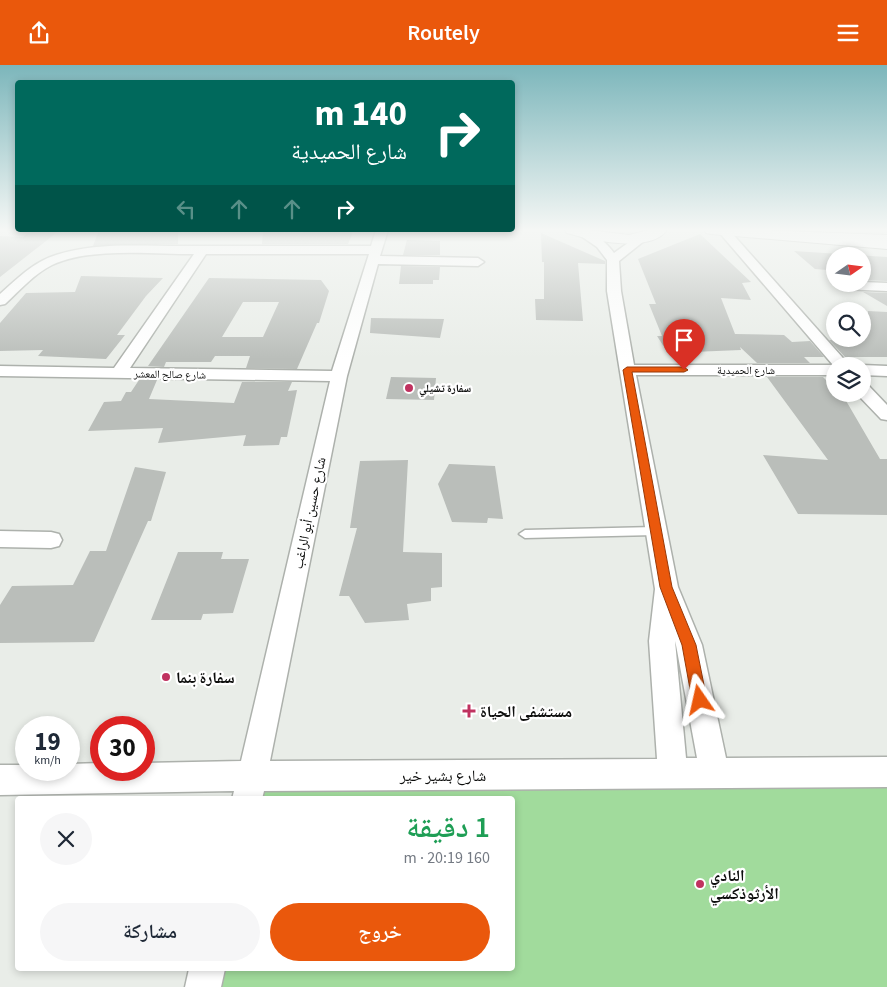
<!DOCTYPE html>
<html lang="ar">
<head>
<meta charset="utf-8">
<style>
  :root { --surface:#fff; --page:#f6f6f7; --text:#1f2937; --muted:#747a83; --accent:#ea580c }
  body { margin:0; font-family:"Source Sans 3","Noto Naskh Arabic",sans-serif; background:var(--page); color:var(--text); direction:rtl; height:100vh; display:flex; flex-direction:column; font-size:19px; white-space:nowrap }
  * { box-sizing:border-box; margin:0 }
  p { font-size:16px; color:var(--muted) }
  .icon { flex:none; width:28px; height:28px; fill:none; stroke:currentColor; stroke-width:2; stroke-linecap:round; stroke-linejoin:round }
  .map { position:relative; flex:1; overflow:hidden; direction:ltr }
  .panel { position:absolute; left:15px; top:731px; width:500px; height:175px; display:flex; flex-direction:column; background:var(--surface); border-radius:5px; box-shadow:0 2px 8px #0003; direction:rtl }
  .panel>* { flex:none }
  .top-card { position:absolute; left:15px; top:15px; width:500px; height:152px; border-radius:5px; box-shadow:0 2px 8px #0003; direction:rtl; background:#00695c; color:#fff; overflow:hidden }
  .needle { width:32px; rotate:76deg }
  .buttons { position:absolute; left:826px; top:182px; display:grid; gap:10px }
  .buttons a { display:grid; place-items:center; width:45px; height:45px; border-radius:50%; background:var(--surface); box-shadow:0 2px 8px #0003; font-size:25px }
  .speed { position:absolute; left:15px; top:651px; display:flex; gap:10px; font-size:25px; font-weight:700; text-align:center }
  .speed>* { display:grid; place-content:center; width:65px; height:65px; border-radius:50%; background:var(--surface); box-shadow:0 2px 8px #0003; line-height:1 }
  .speed small { font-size:12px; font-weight:400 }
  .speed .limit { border:8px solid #d22; background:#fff; color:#111 }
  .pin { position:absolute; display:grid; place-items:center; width:42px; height:42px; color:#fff; margin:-51px -21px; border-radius:50% 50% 50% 0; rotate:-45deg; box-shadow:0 0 5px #0007 }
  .pin .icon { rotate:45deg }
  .me { position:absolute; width:55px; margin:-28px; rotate:349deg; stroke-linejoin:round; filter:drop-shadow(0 0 4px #0008) }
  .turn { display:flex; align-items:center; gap:18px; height:105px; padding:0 25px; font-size:22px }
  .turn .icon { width:65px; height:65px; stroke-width:2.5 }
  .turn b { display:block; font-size:35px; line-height:42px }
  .lanes { display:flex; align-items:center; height:48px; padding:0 25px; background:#0003; justify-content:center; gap:25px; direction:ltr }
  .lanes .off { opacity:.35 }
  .round { display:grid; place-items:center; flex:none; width:52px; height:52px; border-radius:26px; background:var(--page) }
  .summary { display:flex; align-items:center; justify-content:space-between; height:85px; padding:0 25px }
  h1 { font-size:30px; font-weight:600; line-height:38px; color:#1e9e55 }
  .cta { display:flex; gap:10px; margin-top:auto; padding:10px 25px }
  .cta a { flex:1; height:58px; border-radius:30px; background:var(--accent); color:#fff; font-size:20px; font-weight:600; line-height:58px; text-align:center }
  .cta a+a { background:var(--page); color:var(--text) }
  header { display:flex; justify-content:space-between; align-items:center; height:65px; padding:0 25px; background:var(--accent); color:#fff; font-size:22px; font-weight:600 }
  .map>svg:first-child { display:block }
  .green { fill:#a1db9c }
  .building { fill:#babeba; fill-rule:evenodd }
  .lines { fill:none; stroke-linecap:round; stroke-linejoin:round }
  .lane-casing { stroke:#adb1ac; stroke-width:3 }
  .street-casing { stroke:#adb1ac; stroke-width:3 }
  .secondary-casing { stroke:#adb1ac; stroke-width:2 }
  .highway-casing { stroke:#adb1ac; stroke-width:2 }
  .lane { fill:#fff; fill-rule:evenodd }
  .street { fill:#fff; fill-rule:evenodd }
  .secondary { fill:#fff; fill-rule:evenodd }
  .highway { fill:#fff; fill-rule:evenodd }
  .route { fill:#ea580c; stroke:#983908 }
  .poi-dot { fill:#c03260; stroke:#fff; stroke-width:2 }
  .labels { text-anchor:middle; stroke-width:4.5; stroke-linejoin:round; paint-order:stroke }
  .far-street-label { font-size:11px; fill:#0d0e0d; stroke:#fff }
  .far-poi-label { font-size:11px; font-weight:bold; fill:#0d0e0d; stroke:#fff; text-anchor:start }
  .street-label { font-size:14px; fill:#0d0e0d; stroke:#fff }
  .near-poi-label { font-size:16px; font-weight:bold; fill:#0d0e0d; stroke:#fff; text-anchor:start }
  .near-street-label { font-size:16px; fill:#0d0e0d; stroke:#fff }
</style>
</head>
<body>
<header><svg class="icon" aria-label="menu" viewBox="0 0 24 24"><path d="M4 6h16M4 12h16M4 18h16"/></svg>Routely<svg class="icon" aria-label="share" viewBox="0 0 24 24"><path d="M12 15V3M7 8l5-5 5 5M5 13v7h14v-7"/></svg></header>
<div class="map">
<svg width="887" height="922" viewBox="0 0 887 922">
  <rect width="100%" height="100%" fill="#e9ede8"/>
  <path class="green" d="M887,710v212h-693l4,-18h314v-170h-274l4,-14z"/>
  <g class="building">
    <path d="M40,165h20l-60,47v-41l23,1 4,-4z"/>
    <path d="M99,165h79v14l-85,2z"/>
    <path d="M263,166l40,2v-2l50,1 -5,12h-86z"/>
    <path d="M541,168l64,28v3l-27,-1 5,58 -47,-1 -1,-21h9v-37h-2z"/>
    <path d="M700,169l51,48 -9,1 9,17 -30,-2 14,36 49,1 8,7 18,-1 14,16h-20l6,6h-53l-17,-16 1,3 -73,3 -11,-17h5l-13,-32h7l-18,-45z"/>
    <path d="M407,175l33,1v14h-37z"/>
    <path d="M794,186l93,6v24l-25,-1v-24h-27v18l-7,-4 -13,-1z"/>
    <path d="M401,201l39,1 -1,13h-6v4h-34z"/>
    <path d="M81,211l82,2 -17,18 -29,39h8l-19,24 -68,-3 5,-6 -43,1v-28l26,-30 49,-1z"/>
    <path d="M209,213l112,2 8,11 -10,32h-2l-20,46 -51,-1 4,-12h-35l-4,6h-45l-2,5 -16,-1zM243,237h36l-16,35h-41z"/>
    <path d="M863,227l24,1v13z"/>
    <path d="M868,246l19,1v45h-42l-16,-17 33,-1v-4h5z"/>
    <path d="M371,253l73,1 -4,19 -70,-5z"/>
    <path d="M391,312l45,1 -2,22 -48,-1z"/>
    <path d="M767,312h56l12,12v5h4l6,5 35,60h7v56l-89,-1 -35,-59 65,5z"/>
    <path d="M139,315h18l-8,19 85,4 8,-21h50l-4,9 9,-1 -10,47h-6l-2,8 -36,1 3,-11 -88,8 5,-15 -75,3 16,-29 17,-1 5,-9h5z"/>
    <path d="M408,395l-5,92 39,1v34l-11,1v13l-24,3 2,16 -44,3 -16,-27h-10l18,-68h-7l10,-67z"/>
    <path d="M449,399l46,2 8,53 -15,-1 -1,5 -35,-1 -14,-38z"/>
    <path d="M135,402l31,5 -15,49h-3l-54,121 -94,1v-38l12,-19 61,-1 17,-34h16z"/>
    <path d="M178,487h45l-2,7h28l-16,54 -30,1 -2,6h-50z"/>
  </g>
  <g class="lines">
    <g class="lane-casing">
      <path id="lane" d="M655,462l6,4 -6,4 -130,3 -6,-4 6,-4z"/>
    </g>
    <g class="street-casing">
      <g id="street">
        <path d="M376,165h12l-8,26 98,2 6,4 -6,4 -100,-2 -31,112 -77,385 387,-2 -8,-118 6,-52 -48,-298v-31l-10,-13 -19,-13 2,-2c13,-3 27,12 34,21l25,-18h8l2,2 -30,24 2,30 13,74h199l-115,-134 11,-1 121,136h-15v9h-199l42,212 24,58 24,113 161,-1v30l-623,4 -2,8h-30l2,-8 -234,4v-30h26v5h43v-6l32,-1v7h43v-7l97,-2 89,-380 -330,-5v-10l114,2 80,-114c-42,0 -105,-7 -142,11 -18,9 -32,25 -47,39l-5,1v-11c17,-15 33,-32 56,-39 39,-13 84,-9 125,-9 63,0 127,0 190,0zM206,189h163l-37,117 -202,-3zM675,576l1,4 21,113h-11z"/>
        <path d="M862,217l25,1v8l-44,-2 -7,-4 26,-1z"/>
        <path d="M862,300l25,1v10l-25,-1v-9h-4z"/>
        <path d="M862,319l6,1 19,20v15l-6,-1 -24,-25h5z"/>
        <path d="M0,466l51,1 8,2 3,6 -3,6 -8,2 -51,-1z"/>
        <path d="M189,904h36l-4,18h-36z"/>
      </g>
    </g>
    <g class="secondary-casing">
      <path id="secondary" d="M704,165h63l120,9v10l-176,-15 -5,-1z"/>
    </g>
    <g class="highway-casing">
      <g id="highway">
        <path d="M565,165h23l41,5 20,-5h18c-17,24 -77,10 -100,3z"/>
        <path d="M782,166l105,4v8l-110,-5 -2,-3 2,-3z"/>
      </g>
    </g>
    <use href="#lane" class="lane"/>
    <use href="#street" class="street"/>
    <use href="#secondary" class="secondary"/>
    <use href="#highway" class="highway"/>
  </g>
  <linearGradient id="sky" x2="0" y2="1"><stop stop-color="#7cb6bb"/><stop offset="0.56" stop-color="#f5f7f5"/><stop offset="1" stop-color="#f5f7f5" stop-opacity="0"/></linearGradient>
  <rect width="887" height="294" fill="url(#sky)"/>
  <path class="route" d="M627,302h57l4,3 -4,2h-52l40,215 24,58 11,55 -2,5 -5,2 -6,-2 -2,-5 -10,-55 -22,-58 -37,-217z"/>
  <g class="poi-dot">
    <circle cx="409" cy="323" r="5"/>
    <circle cx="166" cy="612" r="5"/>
    <path d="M466.5 638.5h5v5h5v5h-5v5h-5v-5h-5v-5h5z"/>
    <circle cx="700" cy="819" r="5"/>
  </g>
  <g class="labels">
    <g class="far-street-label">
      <text x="746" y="309">شارع الحميدية</text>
      <text transform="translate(170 309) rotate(1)" y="4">شارع صالح المعشر</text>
    </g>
    <g class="far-poi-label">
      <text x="419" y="327">سفارة تشيلي</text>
    </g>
    <g class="street-label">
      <text transform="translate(309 448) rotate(-78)" y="5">شارع حسين أبو الراغب</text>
    </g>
    <g class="near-poi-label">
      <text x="176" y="618">سفارة بنما</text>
      <text x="480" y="652">مستشفى الحياة</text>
      <text x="710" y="816">النادي<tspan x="710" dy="18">الأرثوذكسي</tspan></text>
    </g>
    <g class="near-street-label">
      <text x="443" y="716">شارع بشير خير</text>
    </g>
  </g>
</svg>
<div class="buttons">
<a><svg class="needle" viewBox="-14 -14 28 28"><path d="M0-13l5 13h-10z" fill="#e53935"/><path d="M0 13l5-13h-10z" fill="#747a83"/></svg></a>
<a><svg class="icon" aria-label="search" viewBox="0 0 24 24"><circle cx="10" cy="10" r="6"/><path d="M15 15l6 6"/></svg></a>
<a><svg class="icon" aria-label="layers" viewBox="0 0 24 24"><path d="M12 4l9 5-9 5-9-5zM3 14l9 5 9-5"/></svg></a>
</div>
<div class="speed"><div>19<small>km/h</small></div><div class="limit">30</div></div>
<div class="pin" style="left:684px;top:305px;background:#d93025"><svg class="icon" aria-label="arrive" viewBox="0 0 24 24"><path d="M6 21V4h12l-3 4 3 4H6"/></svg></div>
<svg class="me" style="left:700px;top:635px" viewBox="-20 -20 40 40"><path d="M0-17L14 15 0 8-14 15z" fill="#ea580c" stroke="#fff" stroke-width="4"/></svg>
<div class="top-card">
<div class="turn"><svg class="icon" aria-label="right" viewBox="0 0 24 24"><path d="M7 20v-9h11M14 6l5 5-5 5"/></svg><div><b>140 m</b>شارع الحميدية</div></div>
<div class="lanes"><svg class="icon off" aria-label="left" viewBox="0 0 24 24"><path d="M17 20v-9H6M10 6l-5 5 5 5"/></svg><svg class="icon off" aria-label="ahead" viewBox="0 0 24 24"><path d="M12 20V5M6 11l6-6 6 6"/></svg><svg class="icon off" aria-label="ahead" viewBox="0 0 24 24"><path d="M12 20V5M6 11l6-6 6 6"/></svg><svg class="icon" aria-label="right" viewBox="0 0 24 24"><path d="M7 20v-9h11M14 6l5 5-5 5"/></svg></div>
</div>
<section class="panel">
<div class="summary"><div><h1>1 دقيقة</h1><p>160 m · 20:19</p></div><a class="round"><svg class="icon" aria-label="close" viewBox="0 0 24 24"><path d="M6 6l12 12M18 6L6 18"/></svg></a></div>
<div class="cta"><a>خروج</a><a>مشاركة</a></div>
</section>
</div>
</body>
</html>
